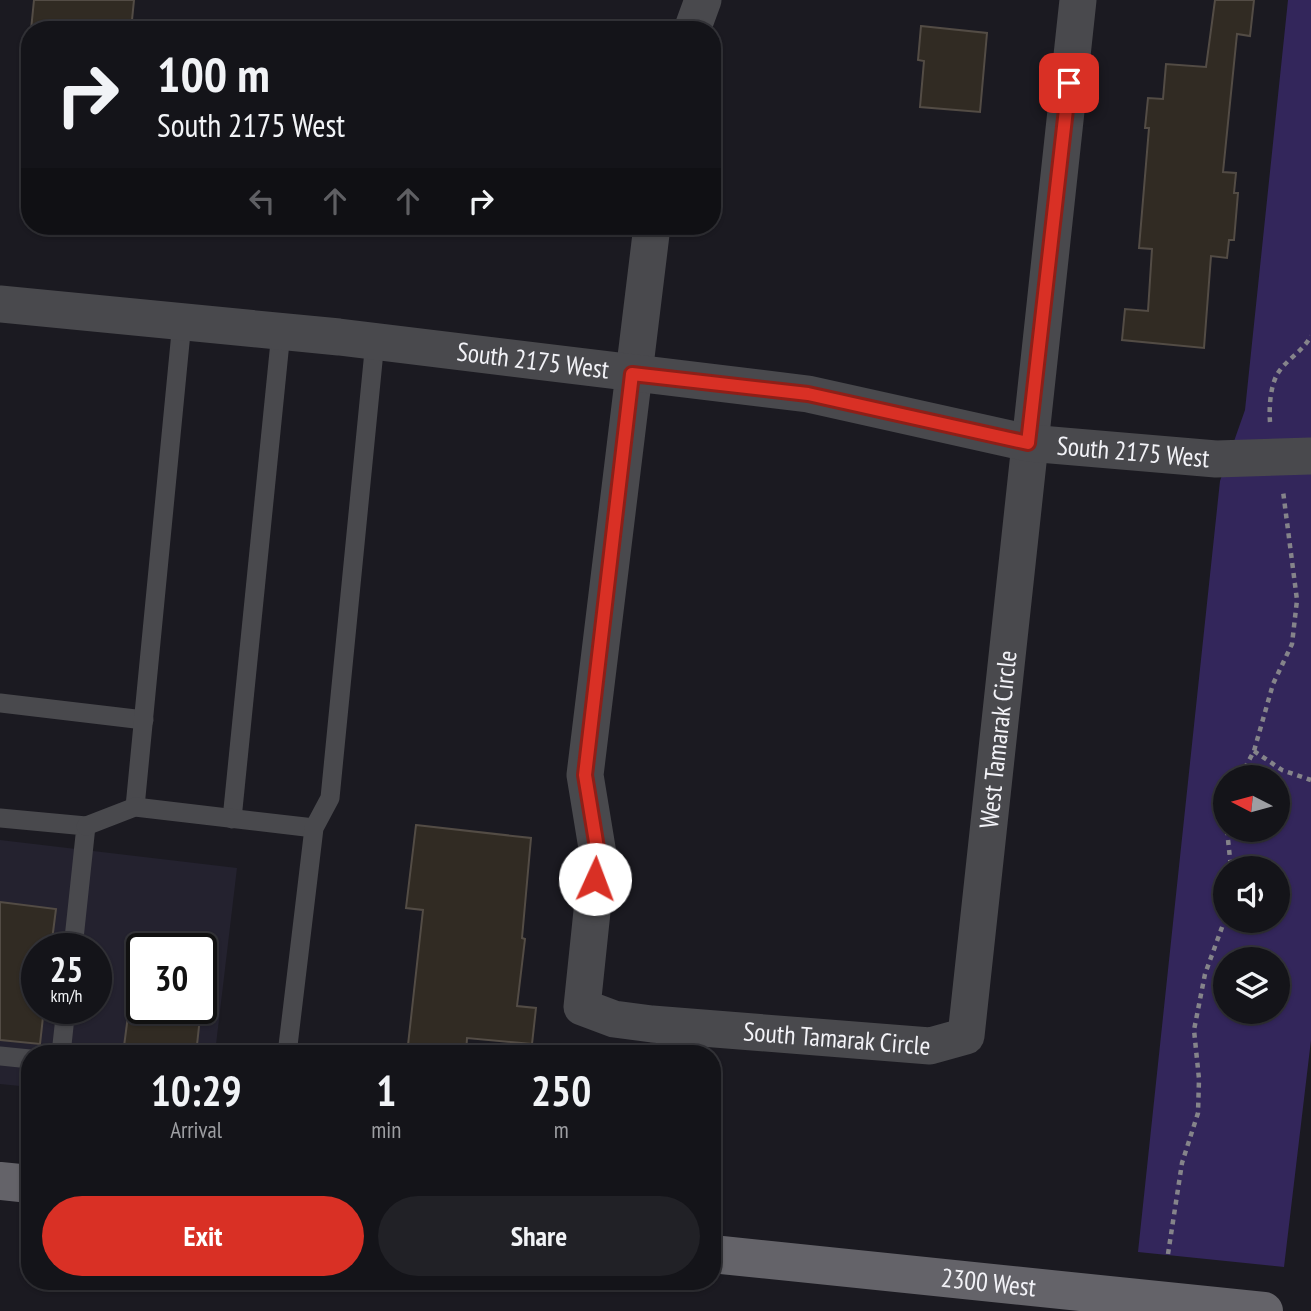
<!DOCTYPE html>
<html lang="en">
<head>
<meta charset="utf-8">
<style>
  :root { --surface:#141419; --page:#212126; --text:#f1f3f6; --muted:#9d9ea2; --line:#333338; --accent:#d93025 }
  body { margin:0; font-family:"PT Sans Narrow",sans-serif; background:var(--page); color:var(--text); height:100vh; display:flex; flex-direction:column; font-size:26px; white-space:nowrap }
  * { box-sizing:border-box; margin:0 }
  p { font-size:23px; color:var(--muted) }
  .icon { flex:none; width:38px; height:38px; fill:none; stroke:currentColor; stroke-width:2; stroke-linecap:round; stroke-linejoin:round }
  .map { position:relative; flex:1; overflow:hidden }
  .side { position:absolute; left:21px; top:1045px; width:700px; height:245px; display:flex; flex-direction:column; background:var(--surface); border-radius:28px; box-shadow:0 2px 5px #0004,0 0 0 2px var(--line) }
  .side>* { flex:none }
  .guide { position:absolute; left:21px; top:21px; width:700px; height:214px; border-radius:28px; box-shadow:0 2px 5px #0004,0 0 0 2px var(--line); background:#141419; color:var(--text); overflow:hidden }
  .needle { width:46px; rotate:276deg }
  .buttons { position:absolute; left:1213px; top:765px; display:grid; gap:14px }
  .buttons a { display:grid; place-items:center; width:77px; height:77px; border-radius:50%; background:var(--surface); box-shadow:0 2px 5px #0004,0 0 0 2px var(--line); font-size:35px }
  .speed { position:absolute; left:21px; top:933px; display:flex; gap:14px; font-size:35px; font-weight:700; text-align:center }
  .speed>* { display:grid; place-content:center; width:91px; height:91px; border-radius:50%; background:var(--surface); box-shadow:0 2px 5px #0004,0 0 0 2px var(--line); line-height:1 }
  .speed small { font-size:18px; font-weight:400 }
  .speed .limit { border:4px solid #111; border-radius:10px; background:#fff; color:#111 }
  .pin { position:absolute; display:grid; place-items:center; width:60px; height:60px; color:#fff; margin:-30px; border-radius:14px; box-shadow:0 4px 10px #0006 }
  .me { position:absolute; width:77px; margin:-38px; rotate:2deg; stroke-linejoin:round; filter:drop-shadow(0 0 5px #0008) }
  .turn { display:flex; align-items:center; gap:24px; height:147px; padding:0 21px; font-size:32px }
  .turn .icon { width:91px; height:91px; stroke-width:2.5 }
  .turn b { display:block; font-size:49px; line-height:60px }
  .lanes { display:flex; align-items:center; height:66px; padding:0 21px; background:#0003; justify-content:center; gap:35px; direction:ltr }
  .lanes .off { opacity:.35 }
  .eta { display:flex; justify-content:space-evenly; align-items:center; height:119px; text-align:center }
  .eta b { font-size:42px; font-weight:600; line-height:49px }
  .cta { display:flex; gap:14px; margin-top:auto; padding:14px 21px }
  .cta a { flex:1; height:80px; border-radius:42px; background:var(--accent); color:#fff; font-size:28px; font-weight:600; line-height:80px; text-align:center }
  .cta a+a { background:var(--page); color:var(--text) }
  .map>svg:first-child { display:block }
  .built { fill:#24222f; fill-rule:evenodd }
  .green { fill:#33265b; fill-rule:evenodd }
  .building { fill:#312b23; stroke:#534c45; stroke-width:2 }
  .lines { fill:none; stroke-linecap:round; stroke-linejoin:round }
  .path { stroke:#85848a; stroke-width:4.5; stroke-dasharray:5 5; stroke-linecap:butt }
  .lane { stroke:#49494d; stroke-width:19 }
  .street { stroke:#49494d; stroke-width:37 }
  .secondary { stroke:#646369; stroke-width:38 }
  .route-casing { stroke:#8d1f18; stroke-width:18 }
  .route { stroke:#d93025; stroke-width:12 }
  .labels { text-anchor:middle; stroke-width:7; stroke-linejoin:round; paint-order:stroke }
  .street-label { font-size:26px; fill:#f2f2f7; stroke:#121118 }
</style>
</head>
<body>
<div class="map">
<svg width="1311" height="1311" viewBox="0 0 1311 1311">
  <rect width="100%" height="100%" fill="#1b1a21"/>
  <path class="built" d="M0,840l237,28 -22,185 -185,1v33l-30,-3zM37,948h59v60h-59zM142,948h59v60h-59z"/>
  <path class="green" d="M1288,0h23v1040l-27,227 -146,-15 82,-771 25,-71zM1225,777h53v53h-53zM1225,868h53v52h-53zM1225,959h53v53h-53z"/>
  <g class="building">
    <path d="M34,0h100l-3,30h-100z"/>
    <path d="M1215,0h39l-4,36 -13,-2 -14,138 13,1 -2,20h4l-4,47h-5l-2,18 -16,-2 -7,92 -82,-8 3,-31 23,2 4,-62 -13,-1 10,-120h-4l3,-30 15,1 3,-35 40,3z"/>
    <path d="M921,26l66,7 -7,79 -60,-5 4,-46 -6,-1z"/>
    <path d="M416,825l115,13 -9,100 3,1 -8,67 19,2 -4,36 -65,-6 -1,16h-59l16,-144 -17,-2z"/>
    <path d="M0,902l56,7 -5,39h-14v60h7l-4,36 -40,-4z"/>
    <path d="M129,1008h72l-5,46h-73z"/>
  </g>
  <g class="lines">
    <g class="path">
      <path d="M1270,422c-1,-14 0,-36 8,-49 9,-14 25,-22 33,-37"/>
      <path d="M1254,751l28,19 29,10"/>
      <path d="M1240,777l14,-26 19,-67 19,-40 5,-44 -14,-109"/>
      <path d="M1227,830l4,38"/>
      <path d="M1168,1254l14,-91 16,-50 1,-34 -5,-49 11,-56 20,-55"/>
    </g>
    <g class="lane">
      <path d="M0,703l144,17"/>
      <path d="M135,807l47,-485"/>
      <path d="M0,818l86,8 -13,122"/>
      <path d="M232,819l49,-487"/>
      <path d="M86,826l49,-19 179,21"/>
      <path d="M61,1054l5,-46"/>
      <path d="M287,1054l27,-226 16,-30 45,-457"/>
      <path d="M0,1056l30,3"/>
    </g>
    <g class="street">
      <path d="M692,30l11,-30"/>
      <path id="s1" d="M652,226l-67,549 13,79 -16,153 32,12 38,5 278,22 36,-10 112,-1036"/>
      <path id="s2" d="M0,304l339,33 469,57 220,49 188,16 95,-3"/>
    </g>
    <g class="secondary">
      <path d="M0,1181l30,3"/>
      <path id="s3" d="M712,1254l552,57"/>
    </g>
  </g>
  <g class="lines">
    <g class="route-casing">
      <path id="route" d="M595,879l3,-25 -13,-79 47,-401 176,20 220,49 41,-360"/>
    </g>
    <use href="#route" class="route"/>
  </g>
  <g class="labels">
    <g class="street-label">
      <text dy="9" stroke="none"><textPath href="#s2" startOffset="536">South 2175 West</textPath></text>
      <text dy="9" stroke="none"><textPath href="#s2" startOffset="1144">South 2175 West</textPath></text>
      <text dy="9" stroke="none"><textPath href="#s1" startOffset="1474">West Tamarak Circle</textPath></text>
      <text dy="9" stroke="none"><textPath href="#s1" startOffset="1045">South Tamarak Circle</textPath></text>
      <text dy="9" stroke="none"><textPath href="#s3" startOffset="278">2300 West</textPath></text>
    </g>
  </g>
</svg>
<div class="buttons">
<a><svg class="needle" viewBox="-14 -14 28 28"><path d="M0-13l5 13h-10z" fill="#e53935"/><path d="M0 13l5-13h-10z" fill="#9d9ea2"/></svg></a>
<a><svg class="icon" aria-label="sound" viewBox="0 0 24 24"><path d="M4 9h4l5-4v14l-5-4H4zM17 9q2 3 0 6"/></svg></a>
<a><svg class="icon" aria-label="layers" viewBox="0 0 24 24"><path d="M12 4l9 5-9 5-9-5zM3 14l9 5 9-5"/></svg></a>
</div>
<div class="speed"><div>25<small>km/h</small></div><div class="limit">30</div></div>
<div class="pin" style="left:1069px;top:83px;background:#d93025"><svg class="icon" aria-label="arrive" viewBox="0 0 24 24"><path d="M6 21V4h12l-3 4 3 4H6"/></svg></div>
<svg class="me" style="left:595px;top:879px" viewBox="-20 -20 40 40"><circle r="19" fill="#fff"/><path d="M0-13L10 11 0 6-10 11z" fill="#d93025"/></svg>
<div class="guide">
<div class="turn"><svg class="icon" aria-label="right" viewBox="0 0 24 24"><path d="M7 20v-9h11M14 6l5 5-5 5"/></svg><div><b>100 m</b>South 2175 West</div></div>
<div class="lanes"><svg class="icon off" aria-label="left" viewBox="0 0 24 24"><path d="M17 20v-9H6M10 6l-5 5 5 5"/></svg><svg class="icon off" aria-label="ahead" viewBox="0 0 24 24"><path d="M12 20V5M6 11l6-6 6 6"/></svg><svg class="icon off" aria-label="ahead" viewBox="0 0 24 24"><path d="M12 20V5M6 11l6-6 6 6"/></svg><svg class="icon" aria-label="right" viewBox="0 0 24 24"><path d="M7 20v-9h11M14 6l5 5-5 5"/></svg></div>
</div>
<section class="side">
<div class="eta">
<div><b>10:29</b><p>Arrival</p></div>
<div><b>1</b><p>min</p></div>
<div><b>250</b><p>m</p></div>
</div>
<div class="cta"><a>Exit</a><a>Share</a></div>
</section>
</div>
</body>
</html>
